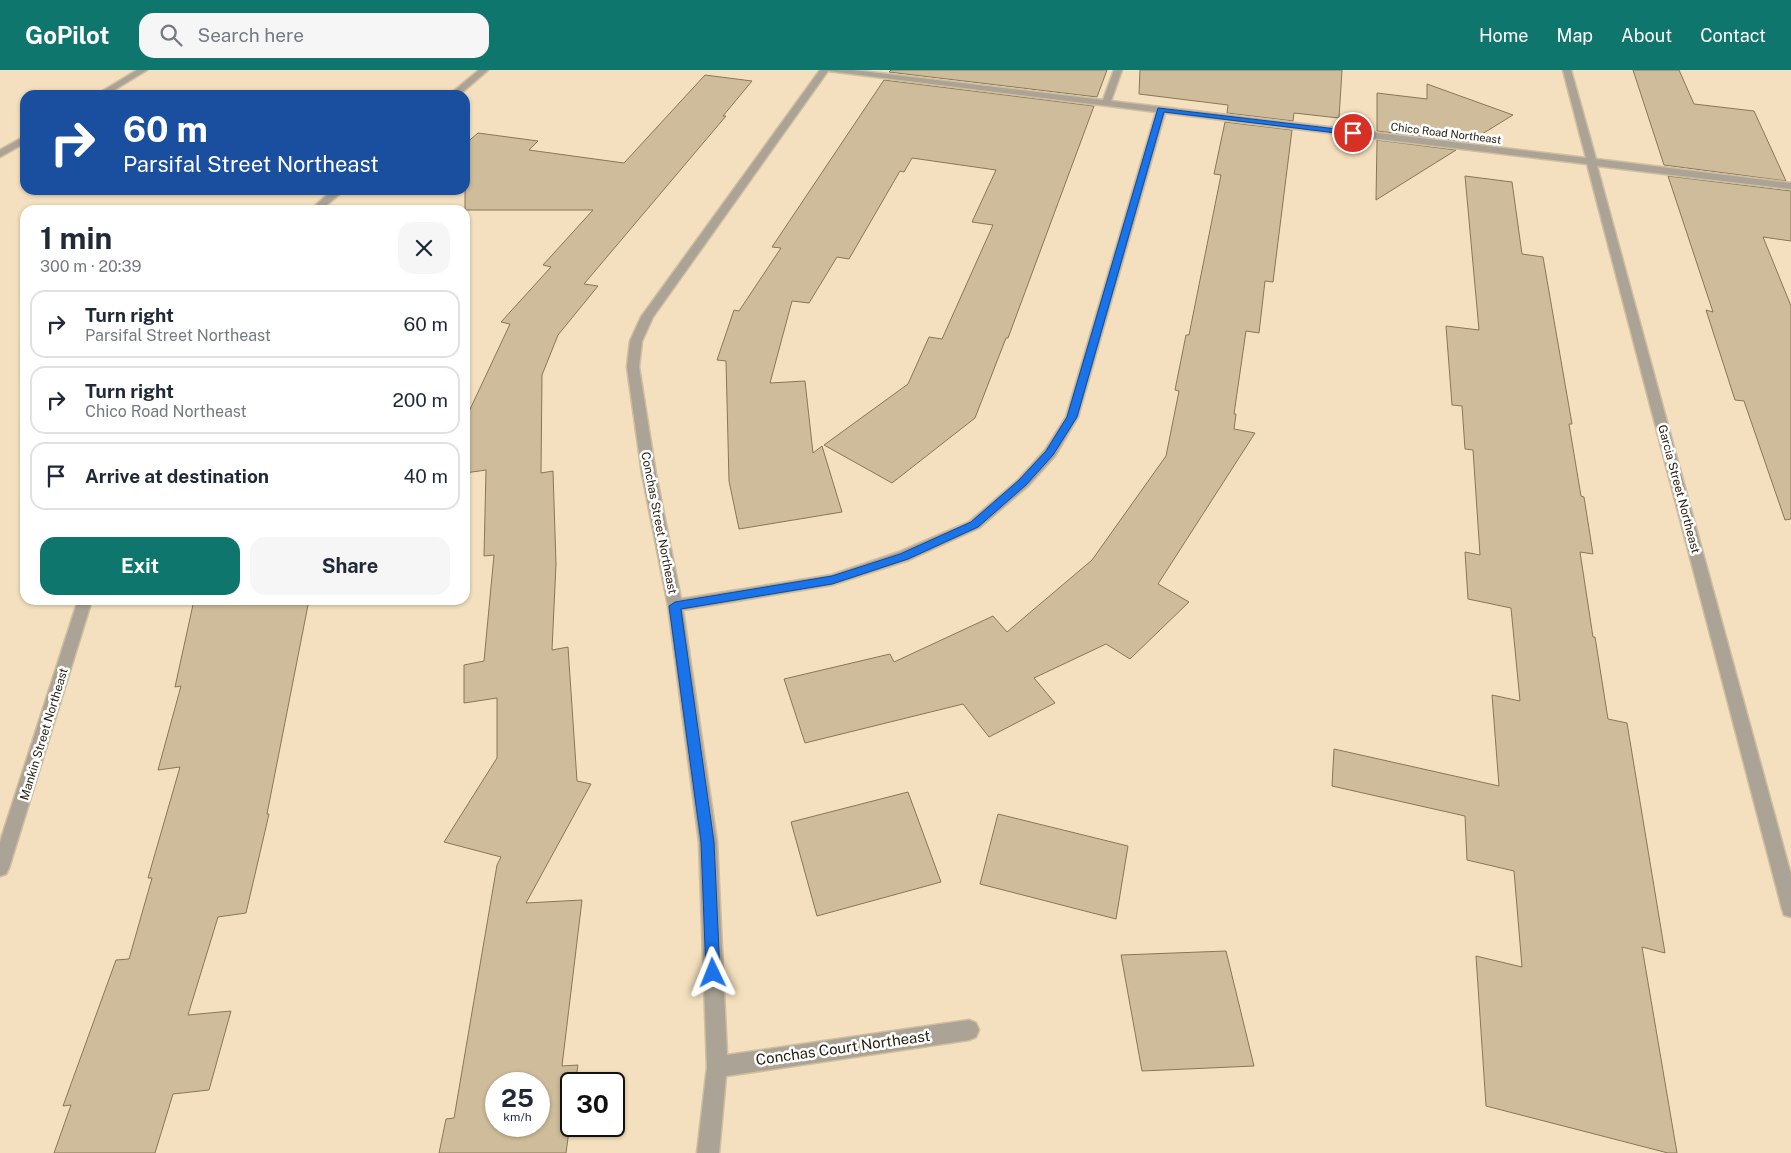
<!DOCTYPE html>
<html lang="en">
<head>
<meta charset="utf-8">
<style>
  :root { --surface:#fff; --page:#f6f6f7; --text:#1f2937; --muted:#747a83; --line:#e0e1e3; --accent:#0f766e }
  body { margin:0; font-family:"Public Sans",sans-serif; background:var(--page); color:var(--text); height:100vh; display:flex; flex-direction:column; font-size:19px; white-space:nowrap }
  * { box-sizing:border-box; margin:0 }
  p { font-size:16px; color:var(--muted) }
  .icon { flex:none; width:28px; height:28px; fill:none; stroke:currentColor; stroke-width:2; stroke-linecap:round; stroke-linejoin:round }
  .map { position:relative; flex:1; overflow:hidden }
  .side { position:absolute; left:20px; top:135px; width:450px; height:400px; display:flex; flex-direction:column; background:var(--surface); border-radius:15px; box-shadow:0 1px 4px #0004 }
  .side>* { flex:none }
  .hud { position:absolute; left:20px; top:20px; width:450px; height:105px; border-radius:15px; box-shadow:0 1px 4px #0004; background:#1a4fa0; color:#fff; overflow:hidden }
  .speed { position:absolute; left:485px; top:1002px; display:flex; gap:10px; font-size:25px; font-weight:700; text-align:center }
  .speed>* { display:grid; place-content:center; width:65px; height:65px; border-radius:50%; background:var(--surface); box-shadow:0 1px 4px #0004; line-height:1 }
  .speed small { font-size:12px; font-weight:400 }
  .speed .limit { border:2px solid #111; border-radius:8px; background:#fff; color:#111 }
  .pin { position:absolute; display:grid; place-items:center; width:42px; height:42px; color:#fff; margin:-21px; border:2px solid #fff; border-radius:50%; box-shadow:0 1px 5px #0007 }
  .me { position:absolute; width:55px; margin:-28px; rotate:358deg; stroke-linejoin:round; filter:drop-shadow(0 0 4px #0008) }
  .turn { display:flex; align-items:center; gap:18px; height:105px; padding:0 20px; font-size:22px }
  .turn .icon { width:65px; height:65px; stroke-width:2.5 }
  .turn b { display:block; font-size:35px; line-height:42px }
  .round { display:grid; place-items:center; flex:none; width:52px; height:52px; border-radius:15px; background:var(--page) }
  .headline { display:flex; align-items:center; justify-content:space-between; height:85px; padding:0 20px }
  h1 { font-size:30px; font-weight:700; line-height:38px }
  .cta { display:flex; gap:10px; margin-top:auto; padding:10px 20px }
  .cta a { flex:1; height:58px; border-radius:15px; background:var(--accent); color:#fff; font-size:20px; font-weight:700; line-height:58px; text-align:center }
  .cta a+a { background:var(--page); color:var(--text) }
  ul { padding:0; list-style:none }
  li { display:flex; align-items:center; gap:15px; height:68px; margin:0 10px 8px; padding:0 10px; border:2px solid var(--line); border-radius:15px }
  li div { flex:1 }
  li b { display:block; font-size:19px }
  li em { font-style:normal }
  header { display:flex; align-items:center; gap:30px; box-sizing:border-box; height:70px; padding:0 25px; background:var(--accent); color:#fff }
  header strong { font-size:24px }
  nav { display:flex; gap:28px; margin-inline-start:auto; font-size:18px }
  .search { width:350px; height:45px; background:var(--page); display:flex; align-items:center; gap:12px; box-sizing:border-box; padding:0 18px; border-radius:15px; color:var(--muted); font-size:19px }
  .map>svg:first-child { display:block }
  .building { fill:#cebc9a; stroke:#887757; fill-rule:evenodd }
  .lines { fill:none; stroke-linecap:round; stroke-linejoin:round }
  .minor-casing { stroke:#cfbea0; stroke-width:3 }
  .minor { fill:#aba395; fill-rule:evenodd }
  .route { fill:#1a73e8; stroke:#114b97 }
  .labels { text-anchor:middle; stroke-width:5; stroke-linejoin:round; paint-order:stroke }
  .far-street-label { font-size:11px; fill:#292215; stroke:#fff }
  .street-label { font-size:12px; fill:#292215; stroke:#fff }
  .near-street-label { font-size:15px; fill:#292215; stroke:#fff }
</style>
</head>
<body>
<header>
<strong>GoPilot</strong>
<div class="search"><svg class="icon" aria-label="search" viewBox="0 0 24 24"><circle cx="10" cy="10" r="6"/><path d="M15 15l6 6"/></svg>Search here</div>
<nav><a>Home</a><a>Map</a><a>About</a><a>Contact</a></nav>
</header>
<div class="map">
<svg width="1791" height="1083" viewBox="0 0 1791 1083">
  <rect width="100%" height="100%" fill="#f4e0be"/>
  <g class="building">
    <path d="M891,0h216l-10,27 -208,-25z"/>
    <path d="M1140,0h202l-3,48 -45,-5 -1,8 -66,-8 1,-8 -89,-11z"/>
    <path d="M1633,0h46l15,34 60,7 32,70 -122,-16z"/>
    <path d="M705,5l47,6 -29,35h3l-142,168 14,2 -40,49 -16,40 -1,98 12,-2 3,93 -4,86 16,-3 9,134 14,3 -65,119 56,-3 -20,166 16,-1 -3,19h-4v32l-5,37h-127l7,-34 8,-1 43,-253 4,-8 -57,-15 53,-84v-60l-33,5v-38l20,-4 10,-106 -10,1 2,-86 -21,3v-53l45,-96 -9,-2 50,-55 -8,-2 50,-55h-128v-66l13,-11 60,8 -9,9 95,13zM496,1014h43v42h-43z"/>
    <path d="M884,10l210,26 -86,232h-2l-31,80 -83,65 -68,-38 84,-61 21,-47 13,2 51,-114 -21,-3 24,-52 -84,-12 -8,14 -4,-1 -51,88 -12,-2 -28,46 -17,-2 -22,82 35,-2 8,72 9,-7 20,66 -103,17 -10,-48 -3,-120 -9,-1 17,-50 5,1 42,-63 -9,-1z"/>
    <path d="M1427,14l86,31 -44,27 -92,-11v-38l50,6z"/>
    <path d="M1225,52l67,8 -19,152 -8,-1 -6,52 -13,-2 -12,83h2l-2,15 21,4 -97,151 31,18 -59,57 -24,-15 -72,34 21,25 -66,34 -26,-33 -158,39 -21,-64 106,-25 4,8 99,-46 14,16 85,-72 74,-104 13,-65 -4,-1 11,-55h3l32,-160 -7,-1z"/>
    <path d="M1377,70l79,10 -80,50z"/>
    <path d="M1465,106l47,6 10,72 21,3 29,167h-3l12,72 3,1 9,57 -13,-2 13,85h2l13,82 19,4 38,230 -23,-6 35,206h-9l-182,-47 -10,-150 46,11 -8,-96 -47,-11 -2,-44 -133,-30 2,-37 165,37 -7,-91 28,6 -9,-93 -43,-9 -3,-47 15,3 -7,-105 -8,-1 -3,-43 -10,-1 -6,-79 33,4z"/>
    <path d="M1668,106l123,15v50l-28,-4 28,69v213l-6,1 -41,-119 -9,-1 -29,-90 7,2z"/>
    <path d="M194,530h115l-42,214h2l-23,99 -28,4 -30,98 43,-4 -22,79 -36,4 -18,59h-101l17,-48 -8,1 53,-146 13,-1 23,-81h-4l32,-111 -22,3 23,-84 -6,1z"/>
    <path d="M908,722l33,90 -124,34 -26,-94z"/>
    <path d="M998,744l130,32 -12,73 -136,-35z"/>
    <path d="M1226,881l28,115 -112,5 -21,-116z"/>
  </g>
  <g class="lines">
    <g class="minor-casing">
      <g id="minor">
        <path d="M137,0h10l-41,25h-10z"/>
        <path d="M479,0h9l-29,25h-10z"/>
        <path d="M820,0h33l250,30 11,-30h8l-11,31 475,57 -23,-88h8l25,89 195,24v6l-194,-23 194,709v42l-7,-2 -2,-6 -195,-745 -422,-51 -87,304 -23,39 -27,30 -49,42 -70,32 -77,25 -149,25 34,232 10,213 242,-35 7,3 3,7 -3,7 -7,3 -243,36 -7,77h-22l10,-86 -8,-225 -31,-236 -26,-132 -15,-107 3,-26 11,-24zM828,1l328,41 -90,305 -21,33 -27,30 -49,42 -70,30 -68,23 -150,24 -25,-125 -17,-107 3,-26 11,-24z"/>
        <path d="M25,66v7l-25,14v-7z"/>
        <path d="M333,120h11l-23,20h-11z"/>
        <path d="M78,530h14l-83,268 -3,6 -6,2v-34z"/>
      </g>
    </g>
    <use href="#minor" class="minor"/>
  </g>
  <path class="route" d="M1158,38l195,23 3,2 -3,2 -189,-23 -87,305 -24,38 -27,30 -48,42 -70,32 -76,25 -151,25 33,233 6,131 -2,5 -5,2 -5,-2 -2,-5 -5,-131 -32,-236 6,-4 157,-26 68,-22 71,-32 48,-42 27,-29 21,-34z"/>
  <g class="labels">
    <g class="far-street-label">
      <text transform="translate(1446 63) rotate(7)" y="4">Chico Road Northeast</text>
    </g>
    <g class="street-label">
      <text transform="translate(1679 419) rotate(75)" y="4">Garcia Street Northeast</text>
      <text transform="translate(659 453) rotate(79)" y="4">Conchas Street Northeast</text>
      <text transform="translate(44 664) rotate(-73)" y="4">Mankin Street Northeast</text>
    </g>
    <g class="near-street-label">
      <text transform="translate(843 978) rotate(-8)" y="5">Conchas Court Northeast</text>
    </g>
  </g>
</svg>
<div class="speed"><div>25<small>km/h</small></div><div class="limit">30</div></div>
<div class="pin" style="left:1353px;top:63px;background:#d93025"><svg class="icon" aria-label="arrive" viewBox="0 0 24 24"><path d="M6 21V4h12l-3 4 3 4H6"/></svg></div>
<svg class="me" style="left:713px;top:903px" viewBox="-20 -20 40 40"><path d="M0-17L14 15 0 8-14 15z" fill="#1a73e8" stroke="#fff" stroke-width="4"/></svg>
<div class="hud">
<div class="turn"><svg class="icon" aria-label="right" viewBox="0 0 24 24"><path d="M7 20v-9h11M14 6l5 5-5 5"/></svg><div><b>60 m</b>Parsifal Street Northeast</div></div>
</div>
<section class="side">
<div class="headline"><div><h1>1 min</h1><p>300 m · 20:39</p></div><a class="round"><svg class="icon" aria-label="close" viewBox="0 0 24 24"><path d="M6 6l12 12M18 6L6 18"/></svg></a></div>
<ul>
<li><svg class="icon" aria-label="right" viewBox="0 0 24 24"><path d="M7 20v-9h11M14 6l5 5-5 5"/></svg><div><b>Turn right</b><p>Parsifal Street Northeast</p></div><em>60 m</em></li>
<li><svg class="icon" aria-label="right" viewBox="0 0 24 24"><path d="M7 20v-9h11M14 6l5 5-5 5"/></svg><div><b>Turn right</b><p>Chico Road Northeast</p></div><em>200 m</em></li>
<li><svg class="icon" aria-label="arrive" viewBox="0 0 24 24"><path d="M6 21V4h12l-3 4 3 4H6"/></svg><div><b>Arrive at destination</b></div><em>40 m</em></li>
</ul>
<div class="cta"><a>Exit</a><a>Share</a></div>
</section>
</div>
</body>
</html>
